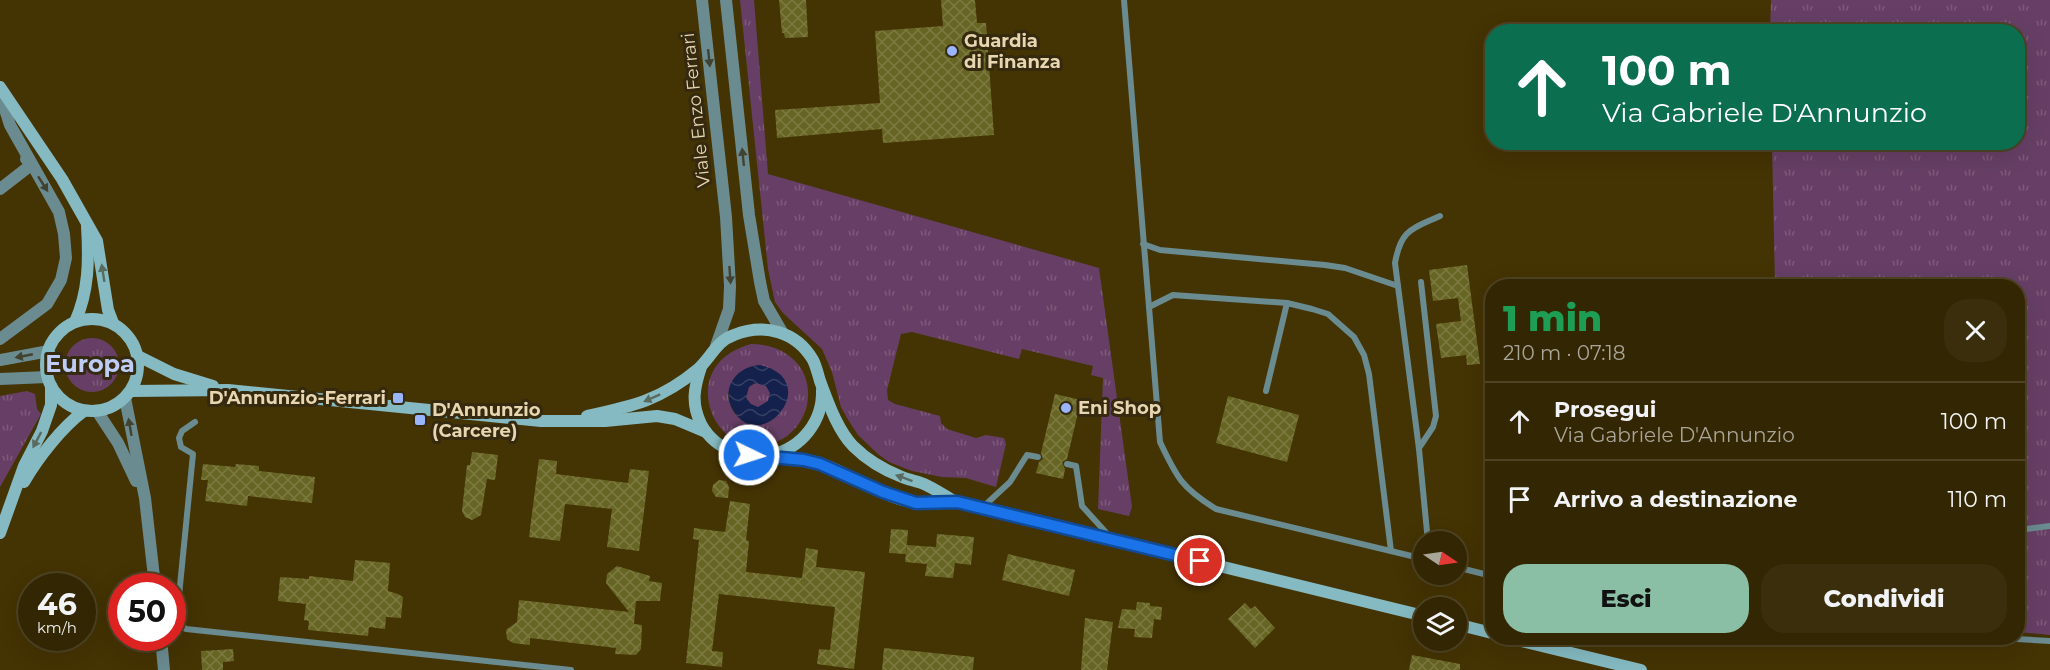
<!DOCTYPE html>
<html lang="it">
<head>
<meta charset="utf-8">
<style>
  :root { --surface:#332602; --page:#3b2e0c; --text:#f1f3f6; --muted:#a9a599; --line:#4e4324; --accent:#8abfa5 }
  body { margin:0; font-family:Montserrat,sans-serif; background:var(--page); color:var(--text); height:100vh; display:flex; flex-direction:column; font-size:22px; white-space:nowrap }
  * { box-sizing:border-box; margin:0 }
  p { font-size:20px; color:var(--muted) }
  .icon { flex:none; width:33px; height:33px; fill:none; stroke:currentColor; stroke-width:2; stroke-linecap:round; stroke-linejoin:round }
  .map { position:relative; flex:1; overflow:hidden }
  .drawer { position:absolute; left:1485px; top:279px; width:540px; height:366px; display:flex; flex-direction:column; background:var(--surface); border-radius:24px; box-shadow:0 6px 24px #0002,0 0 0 2px var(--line) }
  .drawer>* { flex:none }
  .guide { position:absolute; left:1485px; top:24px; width:540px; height:126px; border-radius:24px; box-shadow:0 6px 24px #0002,0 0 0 2px var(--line); background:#0b6e4f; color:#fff; overflow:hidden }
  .needle { width:39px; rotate:103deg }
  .fabs { position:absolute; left:1413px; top:531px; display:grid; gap:12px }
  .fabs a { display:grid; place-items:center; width:54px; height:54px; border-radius:50%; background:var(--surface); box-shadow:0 6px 24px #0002,0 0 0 2px var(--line); font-size:30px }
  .speed { position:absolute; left:18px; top:573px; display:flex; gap:12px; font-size:30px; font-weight:700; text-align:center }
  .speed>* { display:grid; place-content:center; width:78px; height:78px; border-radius:50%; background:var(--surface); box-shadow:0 6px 24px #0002,0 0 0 2px var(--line); line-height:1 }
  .speed small { font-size:15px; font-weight:400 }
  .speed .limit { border:9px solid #d22; background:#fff; color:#111 }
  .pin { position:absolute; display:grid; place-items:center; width:51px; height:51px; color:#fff; margin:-26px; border:3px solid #fff; border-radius:50%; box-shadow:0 2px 6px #0007 }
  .me { position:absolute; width:66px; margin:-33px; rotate:94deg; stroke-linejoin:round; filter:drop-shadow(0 0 4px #0008) }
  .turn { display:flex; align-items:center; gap:21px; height:126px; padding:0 18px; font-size:27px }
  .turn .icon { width:78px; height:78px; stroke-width:2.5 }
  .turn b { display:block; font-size:42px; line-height:51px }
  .round { display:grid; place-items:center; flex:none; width:63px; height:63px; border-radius:24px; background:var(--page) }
  .headline { display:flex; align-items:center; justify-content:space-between; height:102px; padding:0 18px }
  h1 { font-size:36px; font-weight:800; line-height:45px; color:#1e9e55 }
  .primary-button { display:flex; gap:12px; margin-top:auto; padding:12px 18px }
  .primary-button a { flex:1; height:69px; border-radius:24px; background:var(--accent); color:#111; font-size:24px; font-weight:800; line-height:69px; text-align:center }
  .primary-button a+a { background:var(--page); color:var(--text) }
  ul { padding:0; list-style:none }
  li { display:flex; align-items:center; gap:18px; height:78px; padding:0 18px; border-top:2px solid var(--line) }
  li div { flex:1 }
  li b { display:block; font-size:22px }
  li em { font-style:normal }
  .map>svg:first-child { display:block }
  .grass { fill:url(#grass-tufts); fill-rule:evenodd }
  .water { fill:url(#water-waves); fill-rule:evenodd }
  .building { fill:url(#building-cross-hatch) }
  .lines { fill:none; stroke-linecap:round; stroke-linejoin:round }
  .lane { stroke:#6a8b90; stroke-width:6 }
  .street { stroke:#6a8b90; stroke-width:12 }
  .secondary { stroke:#85bac2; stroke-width:12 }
  .oneway { fill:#424230 }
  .oneway2 { fill:#596b60 }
  .route-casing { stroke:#114b97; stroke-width:15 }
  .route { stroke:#1a73e8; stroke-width:10 }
  .poi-dot { fill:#99b5fd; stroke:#352a10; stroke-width:2 }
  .labels { text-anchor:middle; stroke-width:6; stroke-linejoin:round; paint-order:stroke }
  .poi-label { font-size:18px; font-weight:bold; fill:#e7d6b0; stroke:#352a10; text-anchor:start }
  .street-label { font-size:18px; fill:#e7d6b0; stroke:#352a10 }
  .district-label { font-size:24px; font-weight:bold; fill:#bdcdf6; stroke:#352a10 }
</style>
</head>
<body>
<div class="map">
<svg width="2050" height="670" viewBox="0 0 2050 670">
  <defs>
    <pattern id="grass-tufts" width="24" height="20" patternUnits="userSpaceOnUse" patternTransform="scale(1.5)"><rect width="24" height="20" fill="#673f66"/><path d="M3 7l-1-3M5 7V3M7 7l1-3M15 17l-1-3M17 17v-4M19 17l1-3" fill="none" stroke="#7d5a79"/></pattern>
    <pattern id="water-waves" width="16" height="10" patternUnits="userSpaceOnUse" patternTransform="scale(1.5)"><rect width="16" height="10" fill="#14214d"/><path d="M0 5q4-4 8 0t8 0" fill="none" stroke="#364064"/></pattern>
    <pattern id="building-cross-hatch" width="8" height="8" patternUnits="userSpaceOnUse" patternTransform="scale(1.5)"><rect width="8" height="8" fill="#676524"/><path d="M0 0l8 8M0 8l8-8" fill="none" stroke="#7d7a41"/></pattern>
  </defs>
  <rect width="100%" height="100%" fill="#443303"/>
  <g class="grass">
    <path d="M740,0h14l14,174 331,94 33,239 -3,9 -31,-7 5,-131 -12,-3 2,-9 -71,-17 -3,10 -107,-27 -11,2 -14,56 1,10 7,4 45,12 1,7 6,6 29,9 10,-3 18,3 2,6 -10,43 -30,-9 -24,-1 -30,-6 -23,-9 -11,-8 -20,-19 -11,-17 -6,-11 -9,-35 -10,-23 -39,-36 -8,-11 -7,-33z"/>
    <path d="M1771,0h279v635l-32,-3v-346h-243l-3,-143 246,-1v-110h-248z"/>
    <circle cx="92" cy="365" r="27"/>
    <path d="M751,344c35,0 63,24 56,61 -3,14 -12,26 -23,33 -63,39 -117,-71 -33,-94zM778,373l7,10 3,13 -42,26c-12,-6 -17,-15 -18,-29z"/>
    <circle cx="758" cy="395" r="12"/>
    <path d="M27,391l8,3 2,15 4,5 -41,73v-91z"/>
  </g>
  <path class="water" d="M760,365c65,15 1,93 -27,45 -13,-22 4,-44 27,-45zM755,383l11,3 4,7 -2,8 -10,6 -7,-3 -5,-6 3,-11z"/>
  <g class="building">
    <path d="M779,0h27l2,37 -23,1 -1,-5h-2z"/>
    <path d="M941,0h34l2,23h9l8,112 -111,8 -1,-14 -105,9 -2,-28 105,-7 -5,-72 68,-5z"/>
    <path d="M1467,265l13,99 -13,1 -1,-10 -25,3 -5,-34 25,-3 -3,-23 -25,3 -4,-31z"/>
    <path d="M1055,394l26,6 -14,59 -5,3 3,7 -2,10 -27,-6 3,-11 4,-3 -2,-6z"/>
    <path d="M1228,396l71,19 -12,47 -71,-19z"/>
    <path d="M472,452l26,3 -3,25 -8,-1 -6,36 -9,5 -7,-3 -3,-6 5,-46h3z"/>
    <path d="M539,459l18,2 -1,13 72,9 2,-14 19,2 -10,80 -32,-4 5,-38 -47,-5 -5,37 -31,-4z"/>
    <path d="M203,464l32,3 1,-3 23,2v5l56,6 -3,26 -64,-7 -1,10 -42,-5 3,-21h-7z"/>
    <path d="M719,480l7,1 3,6 -1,11 -12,-1 -4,-6 1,-6z"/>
    <path d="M730,501l20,3 -4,36 3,1 -3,31 56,6 4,-30 12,2 -2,17 49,5 -11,97 -37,-5 2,-15 11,1 5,-43 -116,-13 -7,57 11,1 -1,15 -36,-4 13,-123 -6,-1 1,-11 31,4z"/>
    <path d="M891,529l17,1 -2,24 -17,-1z"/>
    <path d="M937,534l37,3 -3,28 -16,-2 -2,15 -28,-2 2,-12 -22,-2 2,-17 29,2z"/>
    <path d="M1008,554l67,16 -6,26 -67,-16z"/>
    <path d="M355,560l35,3 -2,28 10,3 5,3 -2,21 -15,-1 -1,12 -16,-2 -1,9 -60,-6 1,-9 -5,-1 2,-16 -28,-3 2,-24 29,2v-3l44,5z"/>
    <path d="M617,566l33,10 -1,5 13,2 -2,18h-24l-2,23 8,1 -1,24 -5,6 -21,-1 1,-6 -86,-10v7l-17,-2 -6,-4 -1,-9 11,-8 2,-22 110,12 -23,-29 1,-9z"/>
    <path d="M1137,602l13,1v3l12,1 -1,13 -7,-1 -2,19 -18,-1 1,-8 -17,-1 4,-19 14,1z"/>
    <path d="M1245,603l6,6 4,-3 20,22 -20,20 -27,-29z"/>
    <path d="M1085,618l28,4 -6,48h-26z"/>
    <path d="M884,648l90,9 -1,13h-91z"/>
    <path d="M233,649l1,12 -11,1v8h-21l-1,-19z"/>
    <path d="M1412,655l48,9v6h-51z"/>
  </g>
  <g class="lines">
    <g class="lane">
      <path d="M1124,0l36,442c17,36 22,46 56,67l208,50"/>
      <path d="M1143,244l17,6 165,15 20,3 53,18"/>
      <path d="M1149,307l24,-12 114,8 25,6 16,5 26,23 10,18 5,19 22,177"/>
      <path d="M1266,391l21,-88"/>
      <path d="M195,422l-13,9 -3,7 2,9 12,7 -16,162 2,8 7,5 385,41"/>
      <path d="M1419,448l14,-21 3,-11 -15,-134"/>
      <path d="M1067,464l9,2 6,40 29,32"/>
      <path d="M983,507l27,-25 17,-27 11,2"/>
      <path d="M2018,530l32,-4"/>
      <path d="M1428,542l-9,-93 -24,-186c6,-34 17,-34 45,-47"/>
      <path d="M1456,567l36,9"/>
      <path d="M2000,638l50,3"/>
    </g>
    <g class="street">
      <path d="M702,0l24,217 4,69 -1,23 -13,37"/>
      <path d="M726,0l23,215 11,67 4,19 18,31"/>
      <path d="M0,94l10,31 49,87 5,22 2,24 -5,22 -14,24 -47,35"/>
      <path d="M0,189l31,-24 -5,-6"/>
      <path d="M0,360l49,-9"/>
      <path d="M0,379l47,-2"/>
      <path d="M125,398l20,100 10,88"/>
      <path d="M97,411l21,32 18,38"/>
      <path d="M161,638l3,32"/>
    </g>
    <g class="secondary">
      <path d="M0,87l62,92 35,62 11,69 5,13"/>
      <circle cx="92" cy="365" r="46"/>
      <path d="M75,322c14,-31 14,-62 12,-96"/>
      <path d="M138,356l36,18 39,12"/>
      <path d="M701,367c-7,21 -10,36 0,57 25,46 79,26 121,40 31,11 60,33 93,39 13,2 29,0 42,-1l467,114"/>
      <path d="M131,391l97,-1 313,31h64l52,-5 18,3 31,13"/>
      <path d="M587,416c46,-10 74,-16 111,-47 13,-11 18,-28 36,-34 30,-12 62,-4 79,25 3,6 5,14 7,21 8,21 17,48 33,65 14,14 31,24 49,31 7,3 15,4 22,7 11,5 21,12 32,18"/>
      <path d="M771,455c31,-7 52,-34 51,-65"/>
      <path d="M24,482c14,-24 38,-55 60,-71"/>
      <path d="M0,533l24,-67 18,-35 9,-26v-19"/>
      <path d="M1456,624l36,9"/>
      <path d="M1509,638l132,32"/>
    </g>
  </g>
  <defs><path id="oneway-solid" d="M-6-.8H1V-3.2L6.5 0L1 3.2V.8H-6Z" transform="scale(1.5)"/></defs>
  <g class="oneway">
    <use href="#oneway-solid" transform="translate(709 58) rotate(84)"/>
    <use href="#oneway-solid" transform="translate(743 157) rotate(-96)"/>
    <use href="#oneway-solid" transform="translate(43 184) rotate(57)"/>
    <use href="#oneway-solid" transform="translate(730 275) rotate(86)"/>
    <use href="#oneway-solid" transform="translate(24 356) rotate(169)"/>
    <use href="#oneway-solid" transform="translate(130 427) rotate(-100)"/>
  </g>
  <g class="oneway2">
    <use href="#oneway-solid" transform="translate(103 273) rotate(-99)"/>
    <use href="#oneway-solid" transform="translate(652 398) rotate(156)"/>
    <use href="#oneway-solid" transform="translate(37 440) rotate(118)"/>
    <use href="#oneway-solid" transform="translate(904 478) rotate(-160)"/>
  </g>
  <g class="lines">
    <g class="route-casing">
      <path id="route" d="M749,455l55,5 16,4 63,28 33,11 41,-1 243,59"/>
    </g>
    <use href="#route" class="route"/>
  </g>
  <g class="poi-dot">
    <circle cx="952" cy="51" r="6"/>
    <rect x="392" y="392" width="12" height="12" rx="3"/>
    <circle cx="1066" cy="408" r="6"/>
    <rect x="414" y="414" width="12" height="12" rx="3"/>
  </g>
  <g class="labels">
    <g class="poi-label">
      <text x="964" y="47">Guardia<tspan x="964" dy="21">di Finanza</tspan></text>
      <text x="386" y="404" text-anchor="end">D'Annunzio-Ferrari</text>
      <text x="1078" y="414">Eni Shop</text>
      <text x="432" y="416">D'Annunzio<tspan x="432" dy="21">(Carcere)</tspan></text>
    </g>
    <g class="street-label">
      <text transform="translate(696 110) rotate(-96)" y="6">Viale Enzo Ferrari</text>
    </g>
    <g class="district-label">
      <text x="90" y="372">Europa</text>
    </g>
  </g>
</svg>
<div class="fabs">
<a><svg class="needle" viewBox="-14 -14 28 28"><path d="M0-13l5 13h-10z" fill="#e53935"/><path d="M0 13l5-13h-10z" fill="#a9a599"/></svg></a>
<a><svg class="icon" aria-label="layers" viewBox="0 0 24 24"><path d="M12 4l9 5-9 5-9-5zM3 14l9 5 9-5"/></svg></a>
</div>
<div class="speed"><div>46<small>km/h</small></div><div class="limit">50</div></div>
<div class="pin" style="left:1200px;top:561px;background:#d93025"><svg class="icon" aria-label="arrive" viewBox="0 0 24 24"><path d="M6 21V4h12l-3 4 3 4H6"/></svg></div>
<svg class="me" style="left:749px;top:455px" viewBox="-20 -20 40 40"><circle r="17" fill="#1a73e8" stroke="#fff" stroke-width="3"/><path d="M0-11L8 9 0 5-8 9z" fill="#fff"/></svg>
<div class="guide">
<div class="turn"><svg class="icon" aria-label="ahead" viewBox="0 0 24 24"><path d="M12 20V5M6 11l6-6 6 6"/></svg><div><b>100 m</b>Via Gabriele D'Annunzio</div></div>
</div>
<section class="drawer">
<div class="headline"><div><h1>1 min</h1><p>210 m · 07:18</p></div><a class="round"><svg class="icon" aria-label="close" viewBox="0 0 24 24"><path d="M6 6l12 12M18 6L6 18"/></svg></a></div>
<ul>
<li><svg class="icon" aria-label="ahead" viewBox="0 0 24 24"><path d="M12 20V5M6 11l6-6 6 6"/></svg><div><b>Prosegui</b><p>Via Gabriele D'Annunzio</p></div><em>100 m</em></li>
<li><svg class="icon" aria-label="arrive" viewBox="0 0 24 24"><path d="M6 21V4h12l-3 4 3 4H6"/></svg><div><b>Arrivo a destinazione</b></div><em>110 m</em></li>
</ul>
<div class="primary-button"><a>Esci</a><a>Condividi</a></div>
</section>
</div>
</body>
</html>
